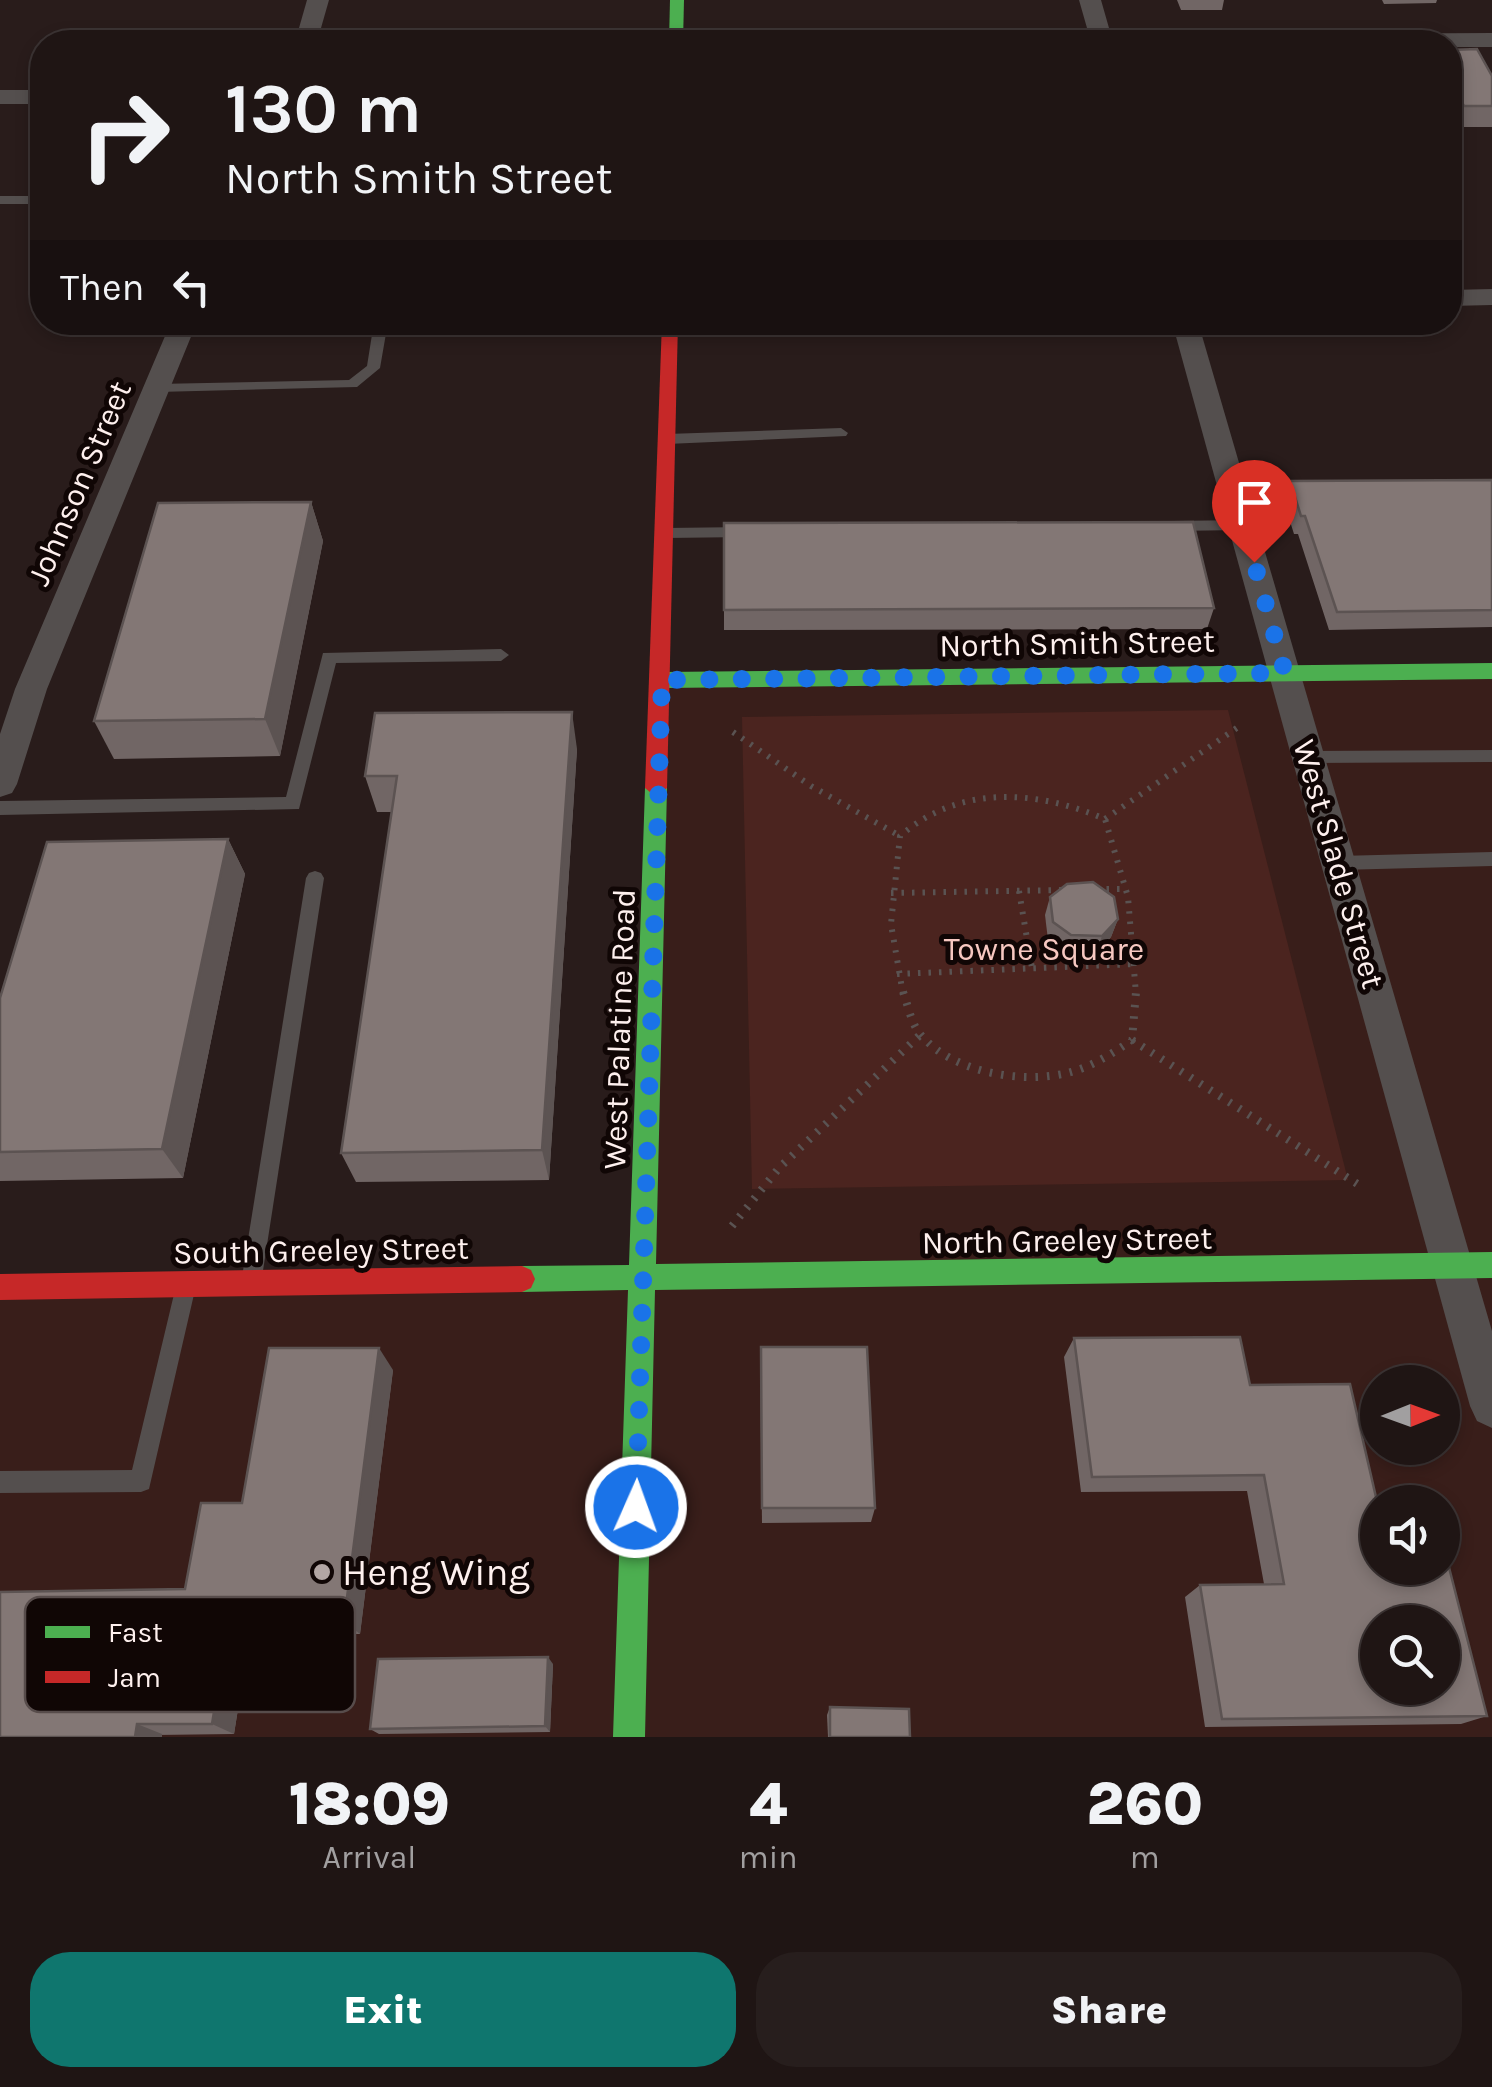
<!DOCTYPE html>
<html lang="en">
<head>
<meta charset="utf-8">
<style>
  :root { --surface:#1f1514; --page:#271e1d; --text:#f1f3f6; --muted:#a19fa0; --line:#3c3434; --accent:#0f766e }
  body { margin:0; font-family:Karla,sans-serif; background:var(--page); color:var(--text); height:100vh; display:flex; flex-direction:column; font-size:38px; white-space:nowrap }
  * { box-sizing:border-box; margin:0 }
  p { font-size:32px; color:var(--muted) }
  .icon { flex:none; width:55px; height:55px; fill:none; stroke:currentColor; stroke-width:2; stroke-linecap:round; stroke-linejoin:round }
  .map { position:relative; height:1737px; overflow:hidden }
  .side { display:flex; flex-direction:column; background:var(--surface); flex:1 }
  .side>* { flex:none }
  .banner { position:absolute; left:30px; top:30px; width:1432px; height:305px; border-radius:40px; box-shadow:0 5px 15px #0003,0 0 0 2px var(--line); background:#1f1514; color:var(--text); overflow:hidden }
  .needle { width:65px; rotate:89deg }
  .fabs { position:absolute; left:1360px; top:1365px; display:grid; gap:20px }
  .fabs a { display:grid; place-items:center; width:100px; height:100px; border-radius:50%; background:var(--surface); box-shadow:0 5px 15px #0003,0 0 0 2px var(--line); font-size:50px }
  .pin { position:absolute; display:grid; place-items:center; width:85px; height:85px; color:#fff; margin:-102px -42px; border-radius:50% 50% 50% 0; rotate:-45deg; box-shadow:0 0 10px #0007 }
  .pin .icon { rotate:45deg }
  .me { position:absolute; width:110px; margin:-55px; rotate:2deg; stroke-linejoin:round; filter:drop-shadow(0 0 8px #0008) }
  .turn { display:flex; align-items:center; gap:35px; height:210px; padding:0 30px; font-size:45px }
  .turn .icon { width:130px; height:130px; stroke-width:2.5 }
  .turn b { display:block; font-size:70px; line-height:85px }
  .then { display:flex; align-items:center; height:95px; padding:0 30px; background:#0003; gap:20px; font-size:38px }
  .eta { display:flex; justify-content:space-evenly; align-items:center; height:170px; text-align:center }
  .eta b { font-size:60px; font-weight:800; line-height:70px }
  .primary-button { display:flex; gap:20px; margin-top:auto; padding:20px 30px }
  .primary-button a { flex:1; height:115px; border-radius:40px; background:var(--accent); color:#fff; font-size:40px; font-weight:800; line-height:115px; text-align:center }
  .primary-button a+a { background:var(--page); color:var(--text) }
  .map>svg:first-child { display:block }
  .built { fill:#391e1a; fill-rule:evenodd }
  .green { fill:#4b241f }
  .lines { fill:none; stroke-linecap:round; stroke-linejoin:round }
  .path-far1 { stroke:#5a5352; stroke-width:6; stroke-dasharray:2.5 8; stroke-linecap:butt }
  .path { stroke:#5a5352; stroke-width:8; stroke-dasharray:2.5 9; stroke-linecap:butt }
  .lane { fill:#544f4e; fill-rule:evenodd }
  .street { fill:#544f4e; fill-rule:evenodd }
  .fast { fill:#4caf50; fill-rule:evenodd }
  .jam { fill:#c62828; fill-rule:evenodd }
  .wall { fill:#716665 }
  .shaded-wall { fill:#5c5352 }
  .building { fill:#837775; stroke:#5c5352; stroke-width:2.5; fill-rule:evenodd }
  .route { stroke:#1a73e8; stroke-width:18; stroke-dasharray:0 32.4 }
  .poi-dot { fill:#b3a6a4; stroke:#100605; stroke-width:4 }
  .labels { text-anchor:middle; stroke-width:10; stroke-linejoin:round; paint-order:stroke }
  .street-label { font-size:32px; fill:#fef0ee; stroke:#100605 }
  .park-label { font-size:32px; fill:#f7c8c1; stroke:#100605 }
  .near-poi-label { font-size:38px; fill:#fef0ee; stroke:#100605; text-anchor:start }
  .key { fill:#100605; stroke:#574c4b; stroke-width:2.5 }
  .key-label { font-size:28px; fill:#fef0ee }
</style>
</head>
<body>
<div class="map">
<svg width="1492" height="1737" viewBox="0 0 1492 1737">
  <rect width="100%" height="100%" fill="#291c1b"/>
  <path class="built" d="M1492,671v1066h-1492v-450l643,-8 19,-599zM1378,1382h64v66h-64zM1378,1502h64v66h-64zM1378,1622h64v66h-64z"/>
  <path class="green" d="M1228,710l120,470 -596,9 -10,-472z"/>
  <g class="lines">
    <g class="path-far1">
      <path d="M733,732l78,54 89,50"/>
      <path d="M1105,819l136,-94"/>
      <path d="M1096,889h29"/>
      <path d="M1019,891l13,77"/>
      <path d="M891,893l172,-3"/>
      <path d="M897,974l238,-10"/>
      <path d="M903,994l-12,-70 9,-88c60,-52 136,-46 205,-17l23,78 8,97"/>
    </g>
    <g class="path">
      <path d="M903,992c5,13 8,31 17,42 32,39 104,51 151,38 22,-6 42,-19 61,-32l4,-48"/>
      <path d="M1132,1040l227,145"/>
      <path d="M732,1226l47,-58 141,-133"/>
    </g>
    <g class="lane">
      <rect x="0" y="196" width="42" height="8"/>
      <path d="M374,322h14l-8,46 -23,19 -200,5 -7,-4 7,-4 192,-4 18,-14z"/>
      <path d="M841,428l7,5 -2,3 -179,8 -7,-5 7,-5z"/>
      <path d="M1312,482l5,2v6l-85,3 -7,-5 7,-5z"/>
      <path d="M1243,520l7,5 -7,5 -70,1 -7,-5 7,-5z"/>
      <path d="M747,527l7,5 -7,5 -81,1 -7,-5 7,-5z"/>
      <path d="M501,649l8,6 -8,6 -165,2 -37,146 -299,6v-14l286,-4 37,-144z"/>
      <path d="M1492,750v12l-183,1 -8,-6 8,-6z"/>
      <path d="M1492,852v14l-153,4 -6,-2 -3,-5 3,-5 6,-2z"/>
      <path d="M315,871l6,2 3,5 -62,399 -3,7 -7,3 -7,-3 -3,-7 64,-399 3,-5z"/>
      <path d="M185,1280l7,3 3,7 -46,199 -8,3 -141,1v-22l132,-1 43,-180 3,-7z"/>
    </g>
    <g class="street">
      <path d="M307,0h22l-12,42h-22z"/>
      <path d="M1079,0h22l10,35 381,-2v14h-42v-5h-474l11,-7h102z"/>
      <rect x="0" y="90" width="42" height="14"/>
      <path d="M1492,289v16l-42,1v-16z"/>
      <path d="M171,322h26l-150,367 -30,95 -5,9 -12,4v-63l15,-45z"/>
      <path d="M1172,322h26l294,1009v97l-15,-7 -7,-15z"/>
    </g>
    <g class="fast">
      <path d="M670,0h14l-1,42h-14z"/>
      <path d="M1492,663v16l-830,9 -10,-8 10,-8z"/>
      <path d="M656,779l11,9 -11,476 836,-12v26l-837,12 -10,447h-32l15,-447 -106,2 -9,-4 -4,-9 4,-9 9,-4 107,-1 16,-477z"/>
    </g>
    <g class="jam">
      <path d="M662,322h16l-11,466 -11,9 -11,-9z"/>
      <path d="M522,1266l9,4 4,9 -4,9 -9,4 -522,8v-26z"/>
    </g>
  </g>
  <g class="wall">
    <path d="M1177,0h47l-2,10h-41z"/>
    <path d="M1382,0h55l-1,3 -52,1z"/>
    <path d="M1450,50l42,26v51h-37l-5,-9z"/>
    <path d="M42,237v27l-5,-13z"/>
    <path d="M1492,480v147l-163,3 -31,-96h-4l-11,-35 7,-18z"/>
    <path d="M311,502l12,39 -43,215 -166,3 -20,-38z"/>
    <path d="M724,523l490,85 -7,21 -483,1z"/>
    <path d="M577,749l-28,431 -193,2 -15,-29 51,-341h-15l-12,-36z"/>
    <path d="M228,839l17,35 -62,304 -183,3v-183z"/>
    <path d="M1050,897l68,22 -7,18 -15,17 -31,-1 -17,-13 -3,-25z"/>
    <path d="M1074,1338l176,47 128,121 109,210 -26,8 -256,3 -20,-130 15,-12 64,-1 -17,-93 -166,1 -17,-135z"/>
    <path d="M760,1366l115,142 -4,14 -109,1z"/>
    <path d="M393,1370l-33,264h-110l-16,100 -234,3 185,-148 57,-86z"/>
    <path d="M553,1664l-3,68 -171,2 -9,-5z"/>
    <path d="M830,1707l80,30h-82l-1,-22z"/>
  </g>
  <g class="shaded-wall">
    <path d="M311,502l12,39 -43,215 -15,-37z"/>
    <path d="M572,712l5,37 -28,431 -7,-30z"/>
    <path d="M228,839l17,35 -62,304 -21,-29z"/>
    <path d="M1118,919l-7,18 -15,17 6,-18z"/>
    <path d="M379,1348l14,22 -33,264 -16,-13z"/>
    <path d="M229,1621l21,13 -16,100 -22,-10z"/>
    <path d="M548,1657l5,7 -3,68 -5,-6z"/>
    <path d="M137,1724l25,10v3h-27z"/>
  </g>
  <g class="building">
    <path d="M1477,49l15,27v30h-28l-14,-24v-32z"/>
    <path d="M42,237v14h-5z"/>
    <path d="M1492,480v130l-155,2 -32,-96h-4l-11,-35z"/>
    <path d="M311,502l-46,217 -171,2 64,-218z"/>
    <path d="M1193,522l21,86 -490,2v-87z"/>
    <path d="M572,712l-30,438 -201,3 56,-377h-32l10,-63z"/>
    <path d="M228,839l-66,310 -162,3v-154l47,-156z"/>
    <path d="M1093,882l21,15 4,22 -16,17 -31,-1 -18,-13 -3,-25 17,-13z"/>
    <path d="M1240,1337l10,48 100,-1 28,122v62h64v-28l45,176 -265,3 -22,-134 84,-1 -20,-109 -172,2 -18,-139zM1378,1622h64v66h-64z"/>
    <path d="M761,1347h106l8,161h-113z"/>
    <path d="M269,1348h110l-35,273h-115l-17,103h-75l-2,13h-135v-145l185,-3 16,-86h41z"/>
    <path d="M548,1657l-3,69 -175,3 8,-70z"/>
    <path d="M830,1707l79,2 1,28h-80z"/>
  </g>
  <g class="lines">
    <path class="route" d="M636,1507l26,-827 623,-7 -31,-111"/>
  </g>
  <circle class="poi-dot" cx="322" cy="1572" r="10"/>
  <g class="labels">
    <g class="street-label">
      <text transform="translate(79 483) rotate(-67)" y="11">Johnson Street</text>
      <text transform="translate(1077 643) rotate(-1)" y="11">North Smith Street</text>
      <text transform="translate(1339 864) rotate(74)" y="11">West Slade Street</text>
      <text transform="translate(619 1029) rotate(-88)" y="11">West Palatine Road</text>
      <text transform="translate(1067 1240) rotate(-1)" y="11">North Greeley Street</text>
      <text transform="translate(321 1250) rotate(-1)" y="11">South Greeley Street</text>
    </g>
    <g class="park-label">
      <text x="1044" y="960">Towne Square</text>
    </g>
    <g class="near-poi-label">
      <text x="342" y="1585">Heng Wing</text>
    </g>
  </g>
  <rect x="25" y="1597" width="330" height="115" rx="15" class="key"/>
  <rect x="45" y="1626" width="45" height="12" fill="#4caf50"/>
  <rect x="45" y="1671" width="45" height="12" fill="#c62828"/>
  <g class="key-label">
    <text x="108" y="1642">Fast</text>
    <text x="108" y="1687">Jam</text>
  </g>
</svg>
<div class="fabs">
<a><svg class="needle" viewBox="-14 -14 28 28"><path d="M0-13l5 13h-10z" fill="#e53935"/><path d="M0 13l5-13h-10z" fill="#a19fa0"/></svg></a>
<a><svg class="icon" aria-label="sound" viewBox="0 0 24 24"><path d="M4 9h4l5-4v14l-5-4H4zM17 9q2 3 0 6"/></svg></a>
<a><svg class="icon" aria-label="search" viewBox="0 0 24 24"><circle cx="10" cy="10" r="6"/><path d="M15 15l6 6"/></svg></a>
</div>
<div class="pin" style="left:1254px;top:562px;background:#d93025"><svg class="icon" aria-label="arrive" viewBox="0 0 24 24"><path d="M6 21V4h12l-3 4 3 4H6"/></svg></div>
<svg class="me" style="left:636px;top:1507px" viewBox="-20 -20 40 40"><circle r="17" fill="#1a73e8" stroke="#fff" stroke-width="3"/><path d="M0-11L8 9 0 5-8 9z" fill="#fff"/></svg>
<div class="banner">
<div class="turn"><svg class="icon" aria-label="right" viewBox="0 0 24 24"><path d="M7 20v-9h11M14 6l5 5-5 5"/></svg><div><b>130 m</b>North Smith Street</div></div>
<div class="then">Then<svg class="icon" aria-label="left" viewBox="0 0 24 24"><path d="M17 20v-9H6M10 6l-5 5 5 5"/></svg></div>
</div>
</div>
<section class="side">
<div class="eta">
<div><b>18:09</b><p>Arrival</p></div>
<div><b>4</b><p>min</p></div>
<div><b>260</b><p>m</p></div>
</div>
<div class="primary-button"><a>Exit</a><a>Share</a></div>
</section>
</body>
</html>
